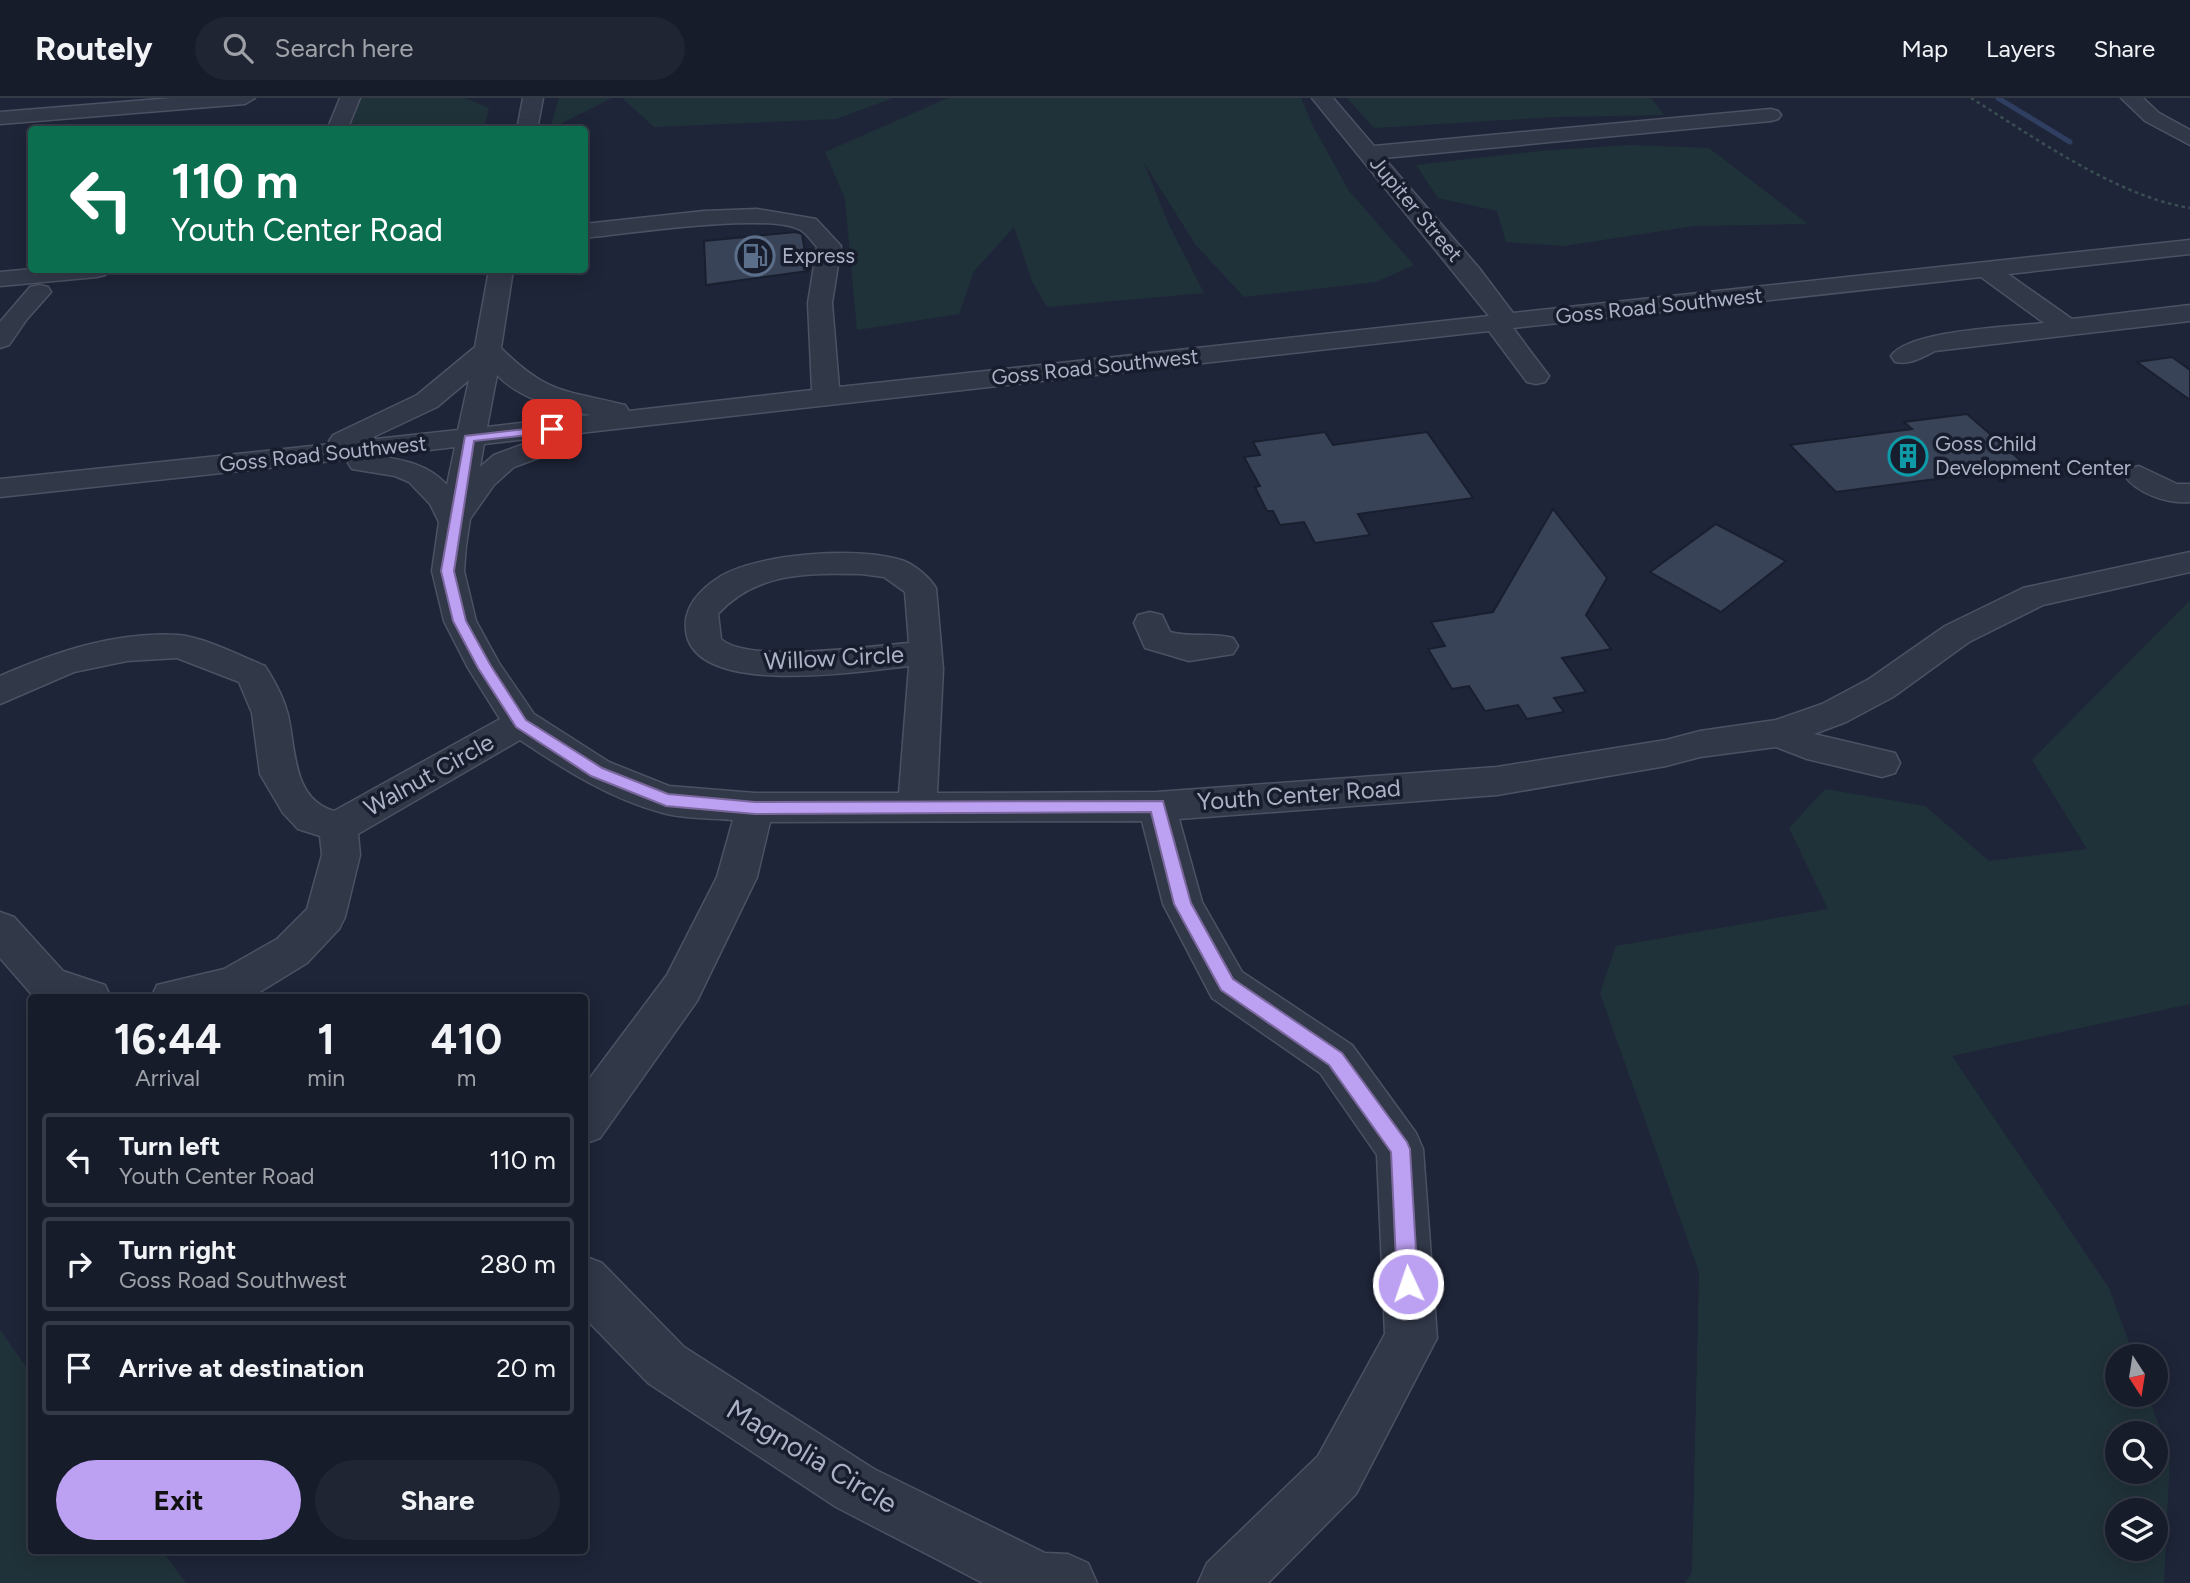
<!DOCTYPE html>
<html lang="en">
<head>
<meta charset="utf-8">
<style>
  :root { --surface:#161c2a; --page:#1f2532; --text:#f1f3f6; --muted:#9ea1a8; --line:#353a47; --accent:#bca0f2 }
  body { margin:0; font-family:Figtree,sans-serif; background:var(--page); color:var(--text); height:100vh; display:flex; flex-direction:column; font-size:26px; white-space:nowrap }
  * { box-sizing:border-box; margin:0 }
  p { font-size:23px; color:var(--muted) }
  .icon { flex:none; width:38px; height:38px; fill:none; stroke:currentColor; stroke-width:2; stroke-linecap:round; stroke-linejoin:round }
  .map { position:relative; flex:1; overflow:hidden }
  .panel { position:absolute; left:28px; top:896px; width:560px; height:560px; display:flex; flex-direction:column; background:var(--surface); border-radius:7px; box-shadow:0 4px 18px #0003,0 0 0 2px var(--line) }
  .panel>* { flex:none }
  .banner { position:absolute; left:28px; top:28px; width:560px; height:147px; border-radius:7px; box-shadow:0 4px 18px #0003,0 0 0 2px var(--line); background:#0b6e4f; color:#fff; overflow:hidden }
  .needle { width:46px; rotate:168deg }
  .buttons { position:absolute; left:2105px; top:1246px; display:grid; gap:14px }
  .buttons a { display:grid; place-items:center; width:63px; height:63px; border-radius:50%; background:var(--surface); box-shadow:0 4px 18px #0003,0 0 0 2px var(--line); font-size:35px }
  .pin { position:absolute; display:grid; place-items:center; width:60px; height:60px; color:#fff; margin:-30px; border-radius:14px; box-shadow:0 4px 10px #0006 }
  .me { position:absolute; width:77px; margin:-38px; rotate:357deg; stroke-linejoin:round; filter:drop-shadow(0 0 5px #0008) }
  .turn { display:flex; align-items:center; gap:24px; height:147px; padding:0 28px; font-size:32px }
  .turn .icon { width:91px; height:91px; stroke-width:2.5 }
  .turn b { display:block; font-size:49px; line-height:60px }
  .eta { display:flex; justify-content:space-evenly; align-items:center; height:119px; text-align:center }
  .eta b { font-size:42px; font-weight:700; line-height:49px }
  .cta { display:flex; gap:14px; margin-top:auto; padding:14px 28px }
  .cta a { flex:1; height:80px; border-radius:42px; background:var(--accent); color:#111; font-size:28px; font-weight:700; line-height:80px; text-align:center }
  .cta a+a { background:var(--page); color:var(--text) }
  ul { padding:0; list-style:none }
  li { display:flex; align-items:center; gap:21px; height:94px; margin:0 14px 10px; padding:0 14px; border:4px solid var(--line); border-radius:7px }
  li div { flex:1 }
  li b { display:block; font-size:26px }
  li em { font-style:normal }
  header { display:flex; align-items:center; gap:42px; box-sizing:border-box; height:98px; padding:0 35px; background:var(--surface); border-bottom:2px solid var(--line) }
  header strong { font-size:33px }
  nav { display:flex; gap:38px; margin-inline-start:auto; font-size:24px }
  .search { width:490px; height:63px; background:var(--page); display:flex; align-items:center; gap:18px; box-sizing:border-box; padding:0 24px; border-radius:38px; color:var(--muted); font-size:26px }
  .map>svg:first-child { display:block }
  .green { fill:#203239; fill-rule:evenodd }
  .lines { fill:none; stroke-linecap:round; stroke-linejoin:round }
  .stream { stroke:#2f3e61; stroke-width:5 }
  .building { fill:#394358; stroke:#191f2e; stroke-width:2 }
  .minor-casing { stroke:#4c5263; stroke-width:3 }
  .path { stroke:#3a4e53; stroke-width:2.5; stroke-dasharray:3.5 3.5; stroke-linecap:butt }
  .minor { fill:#313848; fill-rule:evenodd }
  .route { fill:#bca0f2; stroke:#7a689d; stroke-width:2 }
  .labels { text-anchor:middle; stroke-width:7; stroke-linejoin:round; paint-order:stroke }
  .far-street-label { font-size:21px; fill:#abb2c5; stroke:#171d2c }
  .far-poi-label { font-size:21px; fill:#abb2c5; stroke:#171d2c; text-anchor:start }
  .street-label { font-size:24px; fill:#abb2c5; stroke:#171d2c }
  .near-street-label { font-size:28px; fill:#abb2c5; stroke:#171d2c }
</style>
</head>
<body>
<header>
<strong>Routely</strong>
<div class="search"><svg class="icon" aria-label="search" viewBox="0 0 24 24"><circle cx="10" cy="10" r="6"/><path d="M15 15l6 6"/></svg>Search here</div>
<nav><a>Map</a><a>Layers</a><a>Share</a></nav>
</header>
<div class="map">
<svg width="2190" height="1485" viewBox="0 0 2190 1485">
  <rect width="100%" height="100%" fill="#1e2538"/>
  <g class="green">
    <path d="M353,0h112l24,10 -5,21 -143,1z"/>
    <path d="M559,0h53l-62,31z"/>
    <path d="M622,0h271l-57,21 -182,8z"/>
    <path d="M948,0h353l12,28 36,65 65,74 -38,17 -132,15 -49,-53 -52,-83 26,64 35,68 -157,14 -15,-26 -18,-54 -40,44 -15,43 -102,16 -12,-131 -20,-47z"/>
    <path d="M1347,0h304l13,17 -107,2 -183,11z"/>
    <path d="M1630,47l79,3 99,76 -114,2 -130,20 -58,-4 -9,-31 -59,-13 -22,-33 124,-14z"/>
    <path d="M2190,502v404l-238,52 157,232 25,68h-16v39h30l22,62 -6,126h-479l7,-11 7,-300 -99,-279 16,-47 212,-37 -39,-81 36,-39 100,17 64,55 98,-12 -55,-89zM2118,1335h38v39h-38zM2118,1412h38v39h-38z"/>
    <path d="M0,1232l31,44 1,176 130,1 24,32h-186z"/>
  </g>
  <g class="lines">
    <path class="stream" d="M1998,0l72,44"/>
  </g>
  <g class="building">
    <path d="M796,134l6,2 6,37 -102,14 -2,-44z"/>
    <path d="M2172,259l18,13v30l-53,-38z"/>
    <path d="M1967,316l61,53 -192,25 -46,-47 122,-16 -8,-7z"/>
    <path d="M1325,334l8,13 94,-13 46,66 -115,16 12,21 -55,8 -11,-21 -24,3 -7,-14h-6l-12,-24 5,-1 -16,-29 16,-2 -7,-13z"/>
    <path d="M1553,411l54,69 -21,37 25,34 -49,9 24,34 -32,6 10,14 -37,7 -9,-14 -33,6 -16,-25 -17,3 -24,-40 17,-3 -14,-24 62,-10z"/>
    <path d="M1716,426l70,37 -65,51 -71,-40z"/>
  </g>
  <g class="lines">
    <g class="minor-casing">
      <g id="minor">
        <path d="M172,0h83l-10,6 -245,20v-12z"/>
        <path d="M340,0h20l-13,32h-20z"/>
        <path d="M523,0h20l-6,32h-20z"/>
        <path d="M1312,0h21l41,48 397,-37 7,2 3,4 -3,4 -7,2 -387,37 95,110 34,45 677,-73v14l-182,20 64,45 118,-14v16l-255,30c-14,7 -25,14 -40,11l-4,-6c18,-26 120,-29 153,-33l-63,-46 -468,51 36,48 -4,6 -9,2 -9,-2 -38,-51 -936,105 7,2 4,6 -4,6 -46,17 -20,18 -24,34 -4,27 -2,25 12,50 23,42 35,51 75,48 60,24 86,7h144l10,-127c-46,5 -217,33 -223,-36 -3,-24 16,-42 35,-54 40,-23 140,-30 183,-15 12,5 25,16 32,27l7,81 -6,124 220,-1 340,-25 169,-27 34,-9 76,-11 46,-16 47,-25 76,-53 78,-38 167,-36v20l-147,33 -74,37 -76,55 -47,25 -32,12 81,19 5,10 -5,10 -13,4 -75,-18 -31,-12 -76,10 -34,9 -169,29 -318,24 23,83 40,70 110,73 64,88 7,16 14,189 -81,156 -88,89h-70l9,-20 111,-107 67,-122 -8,-179 -57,-82 -108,-75 -49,-94 -21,-83 -372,1 -13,55 -60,124 -97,137 -16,6v-58l83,-111 50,-98 16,-57c-23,-2 -48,-1 -70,-7 -53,-14 -98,-43 -143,-73l-162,94 2,21 -15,62 -6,12 -32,34 -57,35h-99l6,-13 67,-16 53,-30 30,-30 15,-54 -2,-19 -22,-7 -15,-16 -23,-39 -8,-61 -13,-31 -62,-24 -50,3 -53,11 -74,32v-28c55,-24 117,-45 178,-41 23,1 65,22 87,31 9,14 19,32 23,49 8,34 4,84 46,96l166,-92 -32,-51 -24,-47 -12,-50 7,-49 -9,-18 -21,-22 -14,-6 -43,-7 -4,-6 2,-4 -350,38v-18l331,-35 -2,-3 4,-6 84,-40 58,-48 14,-77h24l-12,78c47,47 64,42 124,57l4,6 183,-21 -4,-87 9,-56c-5,-5 -9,-12 -15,-16 -28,-20 -178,3 -218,7v-14l120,-13 53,-2 59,10 25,27 -9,57 7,84 650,-71zM497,277c24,25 60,33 94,40l-104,12zM469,282l-11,50 -91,10 70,-33zM543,339l-49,18 -14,12 4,-23zM455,349l-8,38c-19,-21 -43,-25 -70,-29zM861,476l23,3 21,15 4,51c-38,3 -161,21 -188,-4l-3,-25c38,-42 90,-41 143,-40z"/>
        <path d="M2121,0h22l16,15 31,17v15l-45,-24z"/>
        <path d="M32,171v1h77l-4,5 -8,2 -97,9v-14z"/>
        <path d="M39,187l9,2 3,5 -24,27 -18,26 -9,3v-26l30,-35z"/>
        <path d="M2139,368l38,18h13v18c-22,2 -53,-8 -66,-27l5,-6z"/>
        <path d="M1150,514l12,3 8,17c22,6 42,0 63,6l5,8 -5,8 -44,7 -44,-13 -11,-25 4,-8z"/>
        <path d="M0,814l14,5 49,54 42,14 6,13 -77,-1 -34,-39z"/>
        <path d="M584,1158l18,7 82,84 190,122 171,84 23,1 20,9 9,20h-114l-147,-76 -188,-124 -64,-66z"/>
      </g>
    </g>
    <path class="path" d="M1971,0c63,39 145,98 219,110"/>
    <use href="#minor" class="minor"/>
  </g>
  <path class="route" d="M552,328l6,3 -2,3 -82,9 -20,130 12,50 25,45 35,54 76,48 66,26 87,8 408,-1 28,102 42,76 109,74 65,89 3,7 8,135 -3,7 -7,3 -8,-3 -3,-7 -6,-132 -62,-87 -108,-75 -47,-86 -23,-92 -396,2 -89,-8 -75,-30 -75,-49 -38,-59 -25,-47 -12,-50 24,-135z"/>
  <defs>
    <g id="fuel-ring" transform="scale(2.0125)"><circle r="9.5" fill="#171d2c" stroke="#5c6f8a" stroke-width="1.5"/><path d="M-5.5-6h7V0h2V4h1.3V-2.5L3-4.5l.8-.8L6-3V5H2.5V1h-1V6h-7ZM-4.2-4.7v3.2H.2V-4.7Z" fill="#5c6f8a"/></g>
    <g id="building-ring" transform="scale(2.0125)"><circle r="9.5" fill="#171d2c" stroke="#0f9aa8" stroke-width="1.5"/><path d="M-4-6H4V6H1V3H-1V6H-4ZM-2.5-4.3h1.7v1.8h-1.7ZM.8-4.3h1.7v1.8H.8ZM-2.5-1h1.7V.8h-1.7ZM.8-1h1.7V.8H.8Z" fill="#0f9aa8"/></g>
  </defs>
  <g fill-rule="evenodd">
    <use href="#fuel-ring" x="755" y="158"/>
    <use href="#building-ring" x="1908" y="358"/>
  </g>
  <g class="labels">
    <g class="far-street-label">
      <text transform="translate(1416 111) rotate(50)" y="7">Jupiter Street</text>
      <text transform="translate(1659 208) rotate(-6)" y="7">Goss Road Southwest</text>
      <text transform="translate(1095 269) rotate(-6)" y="7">Goss Road Southwest</text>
      <text transform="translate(323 356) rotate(-6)" y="7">Goss Road Southwest</text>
    </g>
    <g class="far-poi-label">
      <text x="782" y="165">Express</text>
      <text x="1935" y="353">Goss Child<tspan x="1935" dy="24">Development Center</tspan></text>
    </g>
    <g class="street-label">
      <text transform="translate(834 560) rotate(-3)" y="8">Willow Circle</text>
      <text transform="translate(429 677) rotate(-29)" y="8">Walnut Circle</text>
      <text transform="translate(1299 697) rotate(-4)" y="8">Youth Center Road</text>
    </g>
    <g class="near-street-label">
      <text transform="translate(812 1358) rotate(31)" y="10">Magnolia Circle</text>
    </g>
  </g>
</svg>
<div class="buttons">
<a><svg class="needle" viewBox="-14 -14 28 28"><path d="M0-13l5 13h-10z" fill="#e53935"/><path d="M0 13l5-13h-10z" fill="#9ea1a8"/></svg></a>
<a><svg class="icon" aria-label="search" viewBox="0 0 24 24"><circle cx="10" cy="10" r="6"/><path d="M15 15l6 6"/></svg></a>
<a><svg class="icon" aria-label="layers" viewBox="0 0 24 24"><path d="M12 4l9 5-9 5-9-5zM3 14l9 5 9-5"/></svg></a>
</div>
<div class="pin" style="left:552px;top:331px;background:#d93025"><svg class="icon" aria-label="arrive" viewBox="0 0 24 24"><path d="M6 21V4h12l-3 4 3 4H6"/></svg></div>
<svg class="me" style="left:1408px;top:1186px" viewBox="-20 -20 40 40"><circle r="17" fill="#bca0f2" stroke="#fff" stroke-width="3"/><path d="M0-11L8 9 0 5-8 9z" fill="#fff"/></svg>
<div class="banner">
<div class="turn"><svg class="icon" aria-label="left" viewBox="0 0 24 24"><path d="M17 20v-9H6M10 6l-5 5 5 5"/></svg><div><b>110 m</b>Youth Center Road</div></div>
</div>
<section class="panel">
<div class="eta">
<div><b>16:44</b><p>Arrival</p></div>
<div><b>1</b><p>min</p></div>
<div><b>410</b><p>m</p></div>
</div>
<ul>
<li><svg class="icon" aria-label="left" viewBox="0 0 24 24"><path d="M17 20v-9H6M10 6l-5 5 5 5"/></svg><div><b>Turn left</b><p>Youth Center Road</p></div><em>110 m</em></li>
<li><svg class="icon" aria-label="right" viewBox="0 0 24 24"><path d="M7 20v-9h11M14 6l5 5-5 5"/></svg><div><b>Turn right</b><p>Goss Road Southwest</p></div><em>280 m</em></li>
<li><svg class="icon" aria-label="arrive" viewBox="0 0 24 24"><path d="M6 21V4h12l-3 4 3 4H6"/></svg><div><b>Arrive at destination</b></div><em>20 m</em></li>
</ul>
<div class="cta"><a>Exit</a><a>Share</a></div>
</section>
</div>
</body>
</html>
